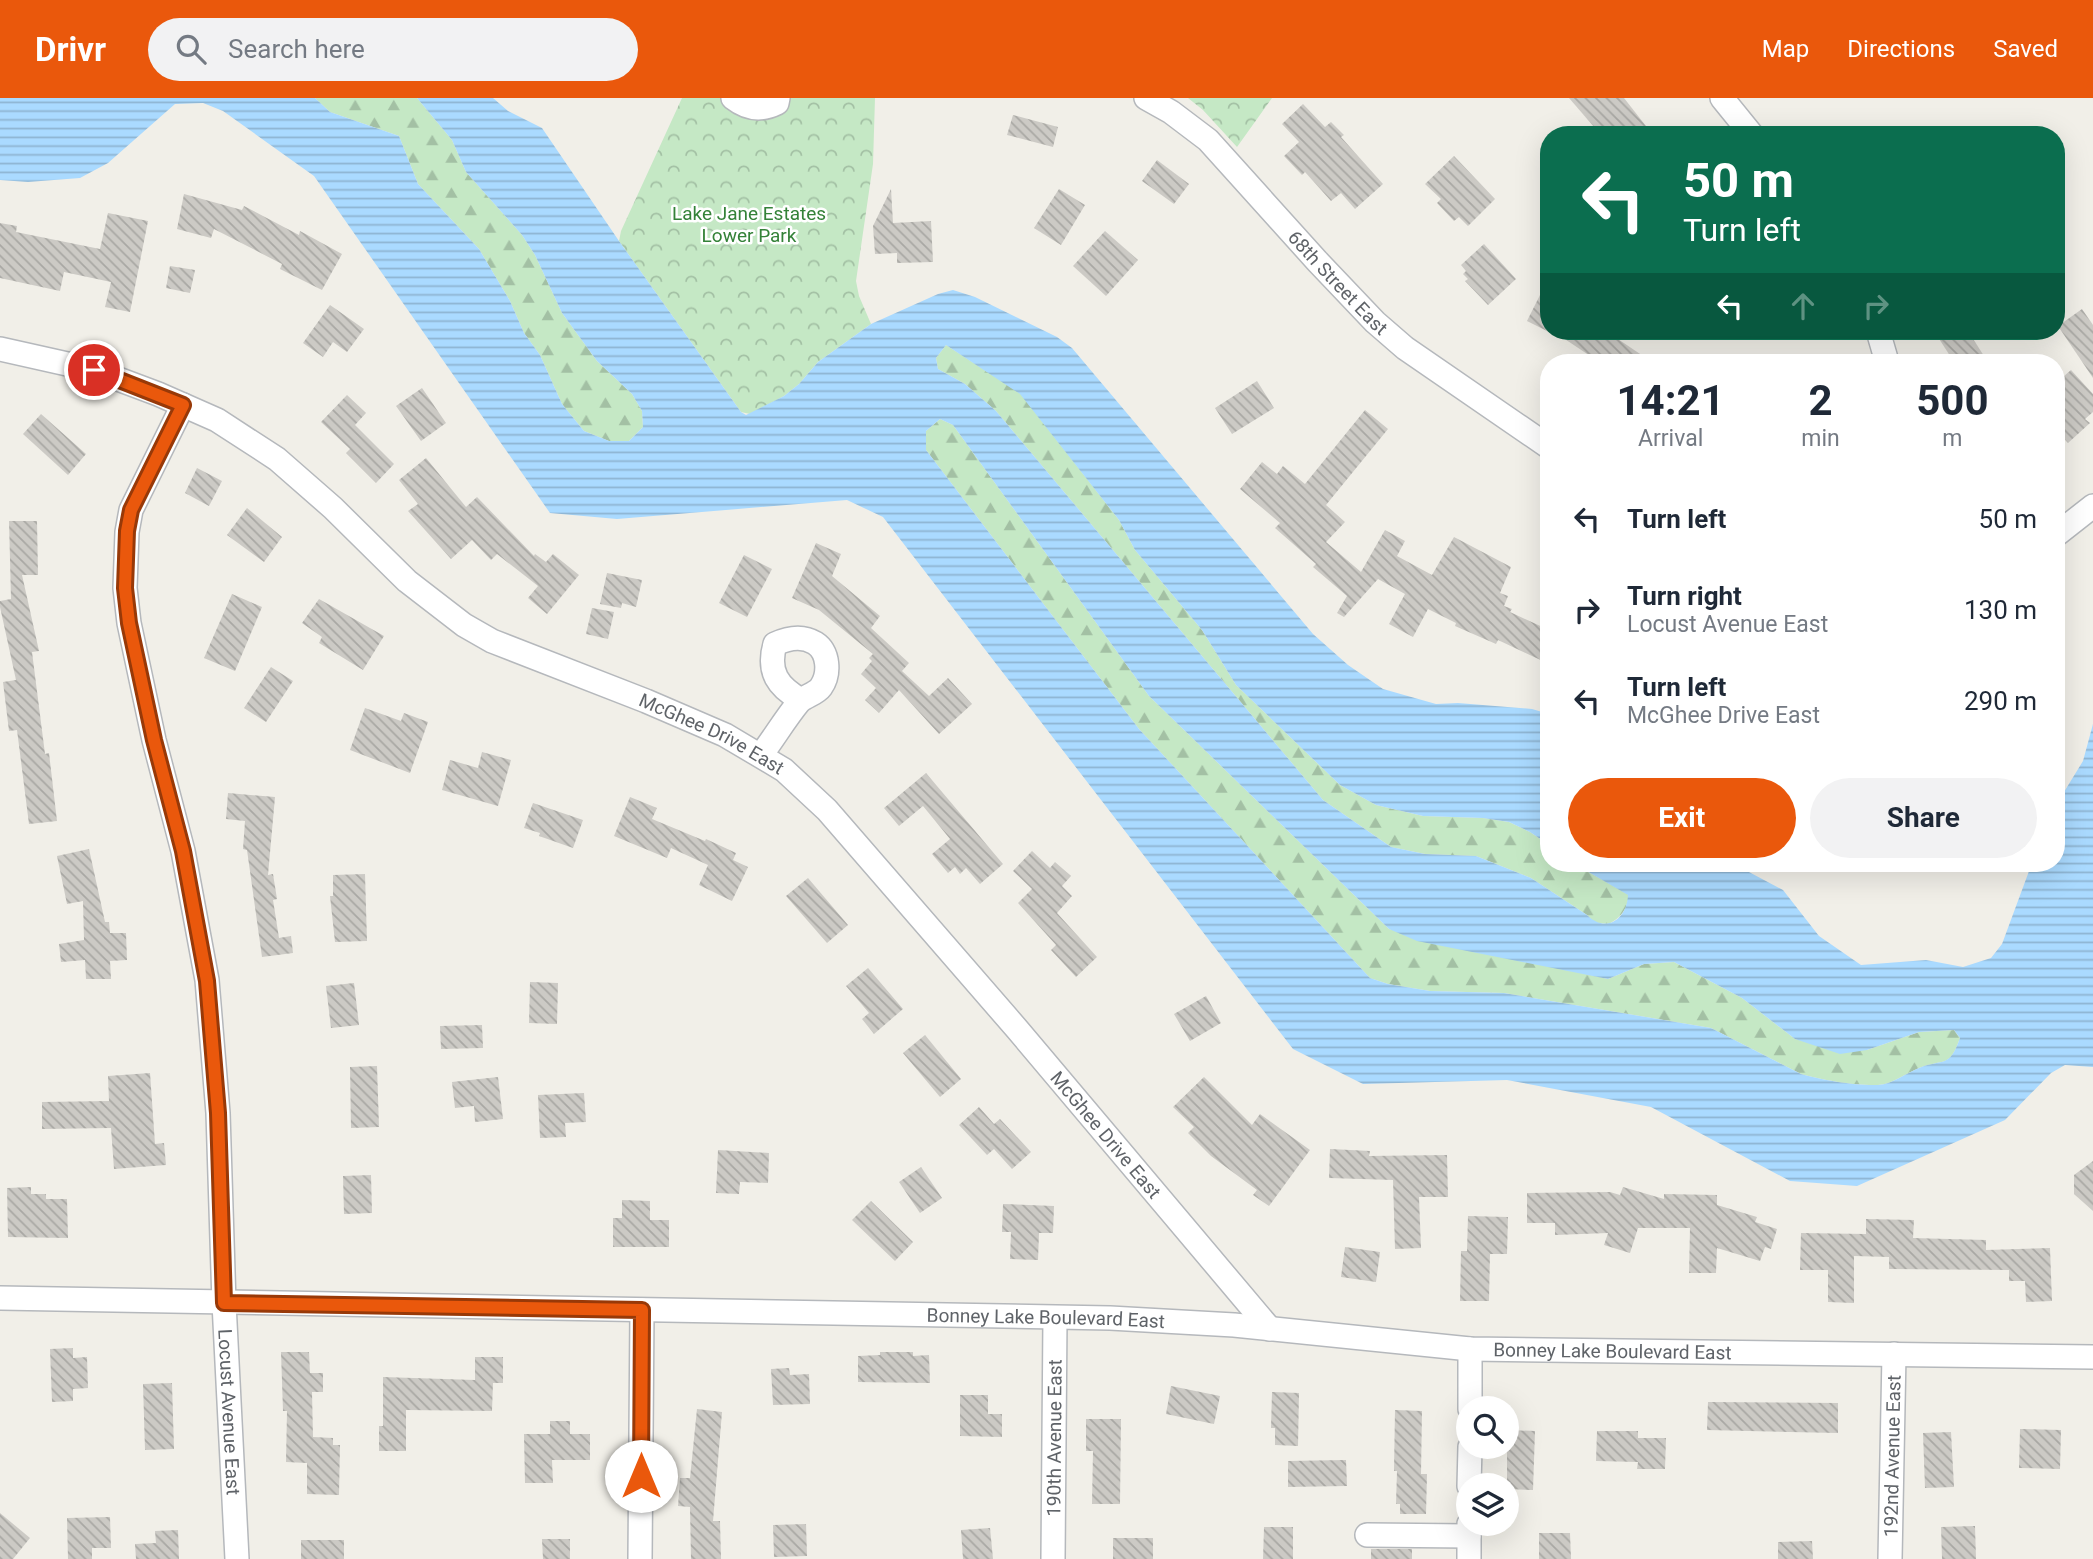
<!DOCTYPE html>
<html lang="en">
<head>
<meta charset="utf-8">
<style>
  :root { --surface:#fff; --page:#f2f2f3; --text:#1f2937; --muted:#747a83; --accent:#ea580c }
  body { margin:0; font-family:Roboto,sans-serif; background:var(--page); color:var(--text); height:100vh; display:flex; flex-direction:column; font-size:26px; white-space:nowrap }
  * { box-sizing:border-box; margin:0 }
  p { font-size:23px; color:var(--muted) }
  .icon { flex:none; width:38px; height:38px; fill:none; stroke:currentColor; stroke-width:2; stroke-linecap:round; stroke-linejoin:round }
  .map { position:relative; flex:1; overflow:hidden }
  .sheet { position:absolute; left:1540px; top:256px; width:525px; height:518px; display:flex; flex-direction:column; background:var(--surface); border-radius:28px; box-shadow:0 7px 28px #0002 }
  .sheet>* { flex:none }
  .top-card { position:absolute; left:1540px; top:28px; width:525px; height:214px; border-radius:28px; box-shadow:0 7px 28px #0002; background:#0b6e4f; color:#fff; overflow:hidden }
  .controls { position:absolute; left:1456px; top:1298px; display:grid; gap:14px }
  .controls a { display:grid; place-items:center; width:63px; height:63px; border-radius:50%; background:var(--surface); box-shadow:0 7px 28px #0002; font-size:35px }
  .pin { position:absolute; display:grid; place-items:center; width:60px; height:60px; color:#fff; margin:-30px; border:4px solid #fff; border-radius:50%; box-shadow:0 2px 7px #0007 }
  .me { position:absolute; width:77px; margin:-38px; rotate:0deg; stroke-linejoin:round; filter:drop-shadow(0 0 5px #0008) }
  .turn { display:flex; align-items:center; gap:24px; height:147px; padding:0 28px; font-size:32px }
  .turn .icon { width:91px; height:91px; stroke-width:2.5 }
  .turn b { display:block; font-size:49px; line-height:60px }
  .lanes { display:flex; align-items:center; height:66px; padding:0 28px; background:#0003; justify-content:center; gap:35px; direction:ltr }
  .lanes .off { opacity:.35 }
  .eta { display:flex; justify-content:space-evenly; align-items:center; height:119px; text-align:center }
  .eta b { font-size:42px; font-weight:700; line-height:49px }
  .primary-button { display:flex; gap:14px; margin-top:auto; padding:14px 28px }
  .primary-button a { flex:1; height:80px; border-radius:42px; background:var(--accent); color:#fff; font-size:28px; font-weight:700; line-height:80px; text-align:center }
  .primary-button a+a { background:var(--page); color:var(--text) }
  ul { padding:0; list-style:none }
  li { display:flex; align-items:center; gap:21px; height:91px; padding:0 28px }
  li div { flex:1 }
  li b { display:block; font-size:26px }
  li em { font-style:normal }
  header { display:flex; align-items:center; gap:42px; box-sizing:border-box; height:98px; padding:0 35px; background:var(--accent); color:#fff }
  header strong { font-size:33px }
  nav { display:flex; gap:38px; margin-inline-start:auto; font-size:24px }
  .search { width:490px; height:63px; background:var(--page); display:flex; align-items:center; gap:18px; box-sizing:border-box; padding:0 24px; border-radius:38px; color:var(--muted); font-size:26px }
  .map>svg:first-child { display:block }
  .forest { fill:url(#forest-firs) }
  .park { fill:url(#park-crowns) }
  .water { fill:url(#water-rules); fill-rule:evenodd }
  .building { fill:url(#building-back-hatch) }
  .lines { fill:none; stroke-linecap:round; stroke-linejoin:round }
  .minor-casing { stroke:#b5b8bc; stroke-width:26 }
  .minor { stroke:#fff; stroke-width:23 }
  .route-casing { stroke:#983908; stroke-width:18 }
  .route { stroke:#ea580c; stroke-width:12 }
  .labels { text-anchor:middle; stroke-width:5; stroke-linejoin:round; paint-order:stroke }
  .park-label { font-size:19px; fill:#348238; stroke:#fff }
  .street-label { font-size:19px; fill:#5f6368; stroke:#fff }
</style>
</head>
<body>
<header>
<strong>Drivr</strong>
<div class="search"><svg class="icon" aria-label="search" viewBox="0 0 24 24"><circle cx="10" cy="10" r="6"/><path d="M15 15l6 6"/></svg>Search here</div>
<nav><a>Map</a><a>Directions</a><a>Saved</a></nav>
</header>
<div class="map">
<svg width="2093" height="1461" viewBox="0 0 2093 1461">
  <defs>
    <pattern id="forest-firs" width="22" height="20" patternUnits="userSpaceOnUse" patternTransform="scale(1.75)"><rect width="22" height="20" fill="#c5e8c5"/><path d="M5 1l3.5 6h-7zM16 11l3.5 6h-7z" fill="#a3c0a4"/></pattern>
    <pattern id="park-crowns" width="20" height="18" patternUnits="userSpaceOnUse" patternTransform="scale(1.75)"><rect width="20" height="18" fill="#c5e8c5"/><path d="M2 6a3 3 0 1 1 6 0M12 15a3 3 0 1 1 6 0" fill="none" stroke="#a3c0a4"/></pattern>
    <pattern id="water-rules" width="6" height="5" patternUnits="userSpaceOnUse" patternTransform="scale(1.75)"><rect width="6" height="5" fill="#aadaff"/><path d="M0 2.5h6" fill="none" stroke="#8eb4d2"/></pattern>
    <pattern id="building-back-hatch" width="6" height="6" patternUnits="userSpaceOnUse" patternTransform="scale(1.75)"><rect width="6" height="6" fill="#cccac5"/><path d="M-1 5l2 2M0 0l6 6M5-1l2 2" fill="none" stroke="#a9a8a4"/></pattern>
  </defs>
  <rect width="100%" height="100%" fill="#f1efe8"/>
  <g class="forest">
    <path d="M315,0h102l35,42 14,32 56,63 13,20 27,58 35,48 35,33 10,17 1,16 -14,14h-20l-25,-10 -22,-27 -22,-49 -16,-22 -14,-32 -31,-52 -61,-65 -19,-48 -69,-24z"/>
    <path d="M946,247l74,48 99,127 16,30 67,80 34,55 104,100 36,20 47,11 60,2 26,4 21,10 19,13v18h24l56,32c-2,15 -8,22 -20,29l-14,-1 -8,-8 -56,-37 -55,-22 -51,-2 -34,-7 -68,-47 -327,-389 -31,-27 -27,-15 -2,-11z"/>
    <path d="M940,321l13,6 196,271 240,233 219,50 36,-15 30,-2 68,36 53,41 72,11 52,-18 35,-2 6,8c-11,31 -15,20 -41,30 -13,5 -26,16 -41,17 -20,1 -57,-5 -77,-11l-90,-46 -207,-35 -74,-2 -42,-7 -18,-6 -231,-249 -213,-279v-19z"/>
  </g>
  <g class="park">
    <path d="M682,0h193l-2,66 -17,117 3,15 12,28 -53,38 -19,22 -15,12 -34,18 -9,-2 -122,-171 2,-10z"/>
    <path d="M1188,0h84l-35,49 -34,-37z"/>
  </g>
  <path class="water" d="M0,0h315l15,14 69,24 19,48 61,65 31,52 14,32 16,22 22,49 22,27 25,10h20l14,-14 -1,-16 -10,-17 -35,-33 -35,-48 -27,-58 -13,-20 -56,-63 -14,-32 -35,-42h76l15,13 34,17 77,113 122,171 5,3 38,-19 15,-12 19,-22 53,-38 67,-30 15,-4 22,7 82,40 15,11 241,286 35,31 35,24 53,15 22,-1 74,6 17,5v131l-19,-13 -21,-10 -26,-4 -60,-2 -47,-11 -36,-20 -104,-100 -34,-55 -67,-80 -16,-30 -99,-126 -74,-49 -10,13 2,11 27,15 31,27 327,389 68,47 34,7 51,2 55,22 56,37c19,19 40,4 41,-20l-55,-32h159l51,27 36,46 42,29 65,-5 37,7 28,-9 11,-14 30,-81h24v-58l27,-44 10,-37v343l-28,-2 -14,8 -46,47 -148,66 -67,-5 -139,-74 -144,-27 -144,4 -70,-35 -410,-532 -36,-17 -230,19 -67,-6 -236,-337 -91,-65 -20,-8 -28,1 -67,59 -28,15 -52,4 -28,-2zM940,321l13,6 196,271 240,233 28,12 191,38 36,-15 30,-2 68,36 53,41 45,15 27,-4 52,-18 35,-2 6,8c-11,31 -16,20 -41,30 -13,5 -26,16 -41,17 -20,1 -57,-5 -77,-11l-90,-46 -207,-35 -74,-2 -42,-7 -18,-6 -231,-249 -213,-279v-19z"/>
  <g class="building">
    <path d="M1569,0h55l29,37h-52z"/>
    <path d="M1303,6l22,23 6,-5 13,13 -3,2 42,47 -28,25 -14,-16 -10,8 -26,-29 -3,3 -18,-19 15,-14 -17,-18z"/>
    <path d="M1013,17l45,12 -5,20 -46,-12z"/>
    <path d="M1454,58l41,43 -27,27 -9,-9 -5,4 -17,-18 4,-4 -16,-15z"/>
    <path d="M1157,62l32,24 -15,20 -32,-23z"/>
    <path d="M891,91l2,34 38,-2 2,41 -36,1v-10l-22,1 -2,-28z"/>
    <path d="M1059,91l26,16 -24,40 -27,-17z"/>
    <path d="M184,96l58,16 2,-4 55,29 1,-4 42,23 -20,36 -42,-21 2,-5 -68,-35 -3,9 -34,-9z"/>
    <path d="M108,115l40,8 -18,91 -25,-5 6,-25 -47,-10 -4,19 -60,-13v-55l17,3 -1,6 84,17z"/>
    <path d="M1105,133l33,29 -32,36 -33,-30z"/>
    <path d="M1484,146l32,35 -28,26 -23,-24 3,-2 -5,-5 3,-3 -5,-6z"/>
    <path d="M170,168l25,4 -5,23 -24,-5z"/>
    <path d="M1549,179v55l-22,-11z"/>
    <path d="M330,207l34,24 -17,23 -14,-10 -10,15 -20,-14z"/>
    <path d="M2082,211l11,16v53l-35,-52z"/>
    <path d="M1553,233h53l46,31h-53z"/>
    <path d="M1934,233h34l16,25 -9,6h-21z"/>
    <path d="M2071,272l22,24v18l-8,7 5,4 -22,20 -12,-13v-47z"/>
    <path d="M1257,283l17,27 -42,26 -17,-26z"/>
    <path d="M422,290l24,35 -25,18 -25,-35z"/>
    <path d="M347,297l19,18 -11,12 39,39 -18,19 -30,-30 4,-4 -29,-27z"/>
    <path d="M1365,312l23,19 -62,76 19,17 -19,20 35,30 24,-42 20,11 -8,15 35,19 22,-38 57,30 -11,26 8,3 -4,10 8,3 -2,3 39,18v34l-51,-24 -2,4 -41,-18 1,-3 -28,-14 -15,28 -24,-13 16,-30 -27,-15 -34,38 -7,-4 10,-17 -34,-29 3,-3 -41,-36 5,-5 -40,-34 22,-27 15,12 6,-8 22,18z"/>
    <path d="M41,316l45,40 -18,21 -45,-41z"/>
    <path d="M426,360l40,49 11,-10 57,59 1,-2 11,8 7,-8 26,21 -32,39 -19,-16 10,-12 -41,-32 -6,6 -19,-20 -21,19 -43,-48 10,-7 -19,-24z"/>
    <path d="M197,370l25,13 -13,25 -24,-13z"/>
    <path d="M247,410l35,29 -18,25 -37,-27z"/>
    <path d="M9,423h28l1,54h-16l17,76 -7,1 13,102 4,-1 8,68 -28,3 -12,-94 -8,1 -6,-49 13,-2 -16,-73v-6l11,-2z"/>
    <path d="M816,445l25,11 -9,22 48,40 -9,12 38,35 -7,8 27,25 19,-18 24,26 -33,30 -40,-44 -20,23 -14,-13 11,-12 -15,-14 11,-13 -3,-3 4,-4 -54,-44 -27,-12z"/>
    <path d="M744,457l28,14 -25,48 -28,-14z"/>
    <path d="M607,475l35,7 -6,27 -14,-4 -1,5 -21,-4z"/>
    <path d="M232,496l30,13 -27,64 -31,-13z"/>
    <path d="M319,501l65,37 -21,34 -44,-27 3,-6 -20,-14z"/>
    <path d="M592,510l22,4 -6,27 -22,-5z"/>
    <path d="M271,569l22,14 -27,41 -22,-14z"/>
    <path d="M365,610l36,13 3,-8 24,9 -18,51 -60,-23z"/>
    <path d="M482,654l29,8 -13,46 -56,-16 8,-30 28,8z"/>
    <path d="M926,675l77,91 -23,20 -14,-16 -6,6 -5,-7 -7,6 -16,-19 18,-15 -27,-33 -24,20 -15,-18z"/>
    <path d="M228,695l47,4 -7,78 5,-1 4,25 -4,1 6,38 12,-2 2,17 -31,4 -15,-107 -4,-1 2,-28 -19,-2z"/>
    <path d="M630,699l27,11 -5,11 53,22 1,-2 30,14 -3,7 15,7 -16,34 -33,-16 9,-20 -37,-17 -4,10 -53,-22z"/>
    <path d="M533,705l50,17 -10,28 -34,-12 1,-3 -16,-5z"/>
    <path d="M89,751l16,73h4l1,11h16l1,27 -17,1 1,18h-25l-1,-19 -24,2 -2,-18 25,-4 -1,-39 -16,3 -10,-48z"/>
    <path d="M1032,753l18,17 5,-6 16,14 -9,10 10,10 -15,17 40,44 -21,20 -25,-27 5,-5 -38,-42 14,-14 -19,-18z"/>
    <path d="M365,776l2,67 -32,1 -5,-46h3v-21z"/>
    <path d="M808,780l40,47 -21,18 -41,-47z"/>
    <path d="M868,870l35,41 -29,25 -12,-15 7,-6 -23,-27z"/>
    <path d="M530,884l28,1 -1,41 -28,-1z"/>
    <path d="M354,885l5,42 -28,3 -5,-42z"/>
    <path d="M1206,898l15,27 -31,18 -16,-27z"/>
    <path d="M482,927l1,23 -42,1 -1,-23z"/>
    <path d="M925,937l36,44 -21,18 -37,-44z"/>
    <path d="M377,968l2,61 -28,1 -1,-61z"/>
    <path d="M150,975l5,71 9,-1 2,22 -52,4 -3,-41 -69,1v-27l67,-1 -1,-25z"/>
    <path d="M498,979l5,42 -28,3 -1,-16 -19,2 -3,-26z"/>
    <path d="M1204,979l48,48 8,-11 50,36 -41,56 -16,-11 4,-5 -46,-34 -23,-23 6,-6 -21,-20z"/>
    <path d="M584,995l2,29 -21,1 1,14 -26,1 -2,-43z"/>
    <path d="M979,1009l15,17 6,-5 31,33 -19,17 -18,-20 -7,6 -28,-30z"/>
    <path d="M1330,1051l40,2 -1,5 78,-1 1,42h-29l2,51 -26,1 -2,-69 -64,-2z"/>
    <path d="M718,1052l51,3 -1,30 -28,-1 -1,12 -23,-1z"/>
    <path d="M2093,1063v50l-19,-17v-19z"/>
    <path d="M921,1069l21,31 -22,15 -21,-31z"/>
    <path d="M371,1077l1,38 -28,1 -1,-38z"/>
    <path d="M31,1089v7h15v5h21l1,39 -60,-1 -1,-49z"/>
    <path d="M1623,1089l41,12v-5l53,1v10l40,12 -2,5 22,7 -6,20 -6,-2 -5,14 -43,-13 -1,25h-27l1,-45h-52l-8,25 -26,-8 4,-12 -53,2v-12h-28v-30l83,-1 10,3z"/>
    <path d="M622,1102l28,1v19h19v27h-56v-29h9z"/>
    <path d="M871,1103l42,41 -18,19 -43,-41z"/>
    <path d="M1003,1106l51,2 -1,27h-14l-1,27 -28,-1 1,-27h-9z"/>
    <path d="M1468,1118l40,1 -1,37h-17l-1,47h-29l1,-50h6z"/>
    <path d="M1866,1121l48,1 -1,18 73,2v10l64,-2 2,53 -26,1 -1,-21h-16v-11l-120,-1v-12l-35,-1v47l-26,-1v-32h-28l1,-37 65,1z"/>
    <path d="M1345,1149l35,5 -4,30 -35,-5z"/>
    <path d="M73,1250v10l14,-1 1,31 -15,1v12l-21,1 -2,-53z"/>
    <path d="M281,1254h28l1,21h13v19h-11l1,45 20,1v7h7l-1,50 -32,-1v-31l-21,-1 1,-51h-4z"/>
    <path d="M880,1254h33v4l16,-1 1,28 -72,-1v-26l22,-1z"/>
    <path d="M475,1259h28v26h-10l-1,28 -86,-1v41h-27v-25h4v-49l92,3z"/>
    <path d="M789,1270l1,7 19,-1 1,30 -37,1 -2,-36z"/>
    <path d="M172,1285l2,66 -29,1 -2,-66z"/>
    <path d="M1171,1288l49,10 -6,28 -48,-10z"/>
    <path d="M1272,1294l27,1 -1,53 -23,-1v-17h-4z"/>
    <path d="M960,1297h28v19h14v23l-42,-1z"/>
    <path d="M1708,1304l130,1v30l-131,-3z"/>
    <path d="M697,1311l25,3 -9,109h7l1,38h-30l-1,-52 -12,-1 2,-28h10z"/>
    <path d="M1395,1312l27,1 -1,63h6l-1,40h-26v-10h-4l1,-33h-3z"/>
    <path d="M1086,1321h35l-1,85h-28l1,-53h-7z"/>
    <path d="M550,1323h20v13h20v26h-38l1,23h-28l-1,-49h26z"/>
    <path d="M2020,1331l41,1 -1,39 -41,-1z"/>
    <path d="M1507,1332l28,1 -2,59 -26,-1z"/>
    <path d="M1597,1333h41v7h28l-1,31h-28l1,-7 -42,-1z"/>
    <path d="M1951,1334l3,55 -29,1 -2,-55z"/>
    <path d="M1346,1362l1,26 -59,1v-26z"/>
    <path d="M0,1415l30,25 -17,21h-13z"/>
    <path d="M110,1419l1,31h-19v11h-24l-1,-41z"/>
    <path d="M806,1426l1,32 -33,1 -1,-32z"/>
    <path d="M1975,1428l1,33h-34l-1,-32z"/>
    <path d="M1264,1429h29v32h-30z"/>
    <path d="M990,1430l3,31h-30l-2,-29z"/>
    <path d="M178,1432l1,29h-43l-1,-15 21,-1 -1,-12z"/>
    <path d="M1539,1435h31l1,26h-32z"/>
    <rect x="1113" y="1440" width="40" height="21"/>
    <path d="M542,1441h28v20h-27z"/>
    <rect x="301" y="1442" width="43" height="19"/>
    <path d="M1812,1443l1,18h-35v-17z"/>
    <rect x="1371" y="1451" width="41" height="10"/>
  </g>
  <g class="lines">
    <g class="minor-casing">
      <g id="minor">
        <path d="M733,0c14,11 28,13 44,5l1,-5"/>
        <path id="s1" d="M1146,0l25,14 37,28 109,121 58,61 30,26 144,99"/>
        <path d="M1722,0l30,37"/>
        <path d="M1878,233l9,31"/>
        <path id="s2" d="M0,251l94,21 64,24 59,26 60,39 56,49 74,73 57,44 28,16 154,60 79,34 59,35 43,40 190,219 253,300"/>
        <path id="s3" d="M183,307l-52,105 -4,22 -2,56 4,35 25,117 29,111 24,129 11,133 6,190 13,256"/>
        <path d="M2056,437l37,-29"/>
        <path d="M761,657c13,-17 24,-36 38,-53 6,-6 17,-8 22,-15 9,-13 8,-35 -6,-44 -13,-8 -27,-5 -40,1 -8,28 3,43 26,56"/>
        <path id="s4" d="M0,1200l1110,20 124,7 236,24 623,8"/>
        <path d="M1470,1311v-60"/>
        <path d="M1469,1388l1,-39"/>
        <path d="M1367,1437l102,1"/>
        <path d="M640,1461l2,-249"/>
        <path id="s5" d="M1053,1461l2,-241"/>
        <path d="M1469,1461v-35"/>
        <path id="s6" d="M1890,1461l4,-205"/>
      </g>
    </g>
    <use href="#minor" class="minor"/>
  </g>
  <g class="lines">
    <g class="route-casing">
      <path id="route" d="M94,272l89,35 -52,105 -4,21 -2,57 4,35 25,117 29,111 24,130 11,132 6,190 418,7 -1,166"/>
    </g>
    <use href="#route" class="route"/>
  </g>
  <g class="labels">
    <g class="park-label">
      <text x="749" y="122">Lake Jane Estates<tspan x="749" dy="22">Lower Park</tspan></text>
    </g>
    <g class="street-label">
      <text dy="7" stroke="none"><textPath href="#s1" startOffset="268">68th Street East</textPath></text>
      <text dy="7" stroke="none"><textPath href="#s2" startOffset="822">McGhee Drive East</textPath></text>
      <text dy="7" stroke="none"><textPath href="#s2" startOffset="1390">McGhee Drive East</textPath></text>
      <text dy="7" stroke="none"><textPath href="#s4" startOffset="1046">Bonney Lake Boulevard East</textPath></text>
      <text dy="7" stroke="none"><textPath href="#s4" startOffset="1614">Bonney Lake Boulevard East</textPath></text>
      <text dy="7" stroke="none"><textPath href="#s3" startOffset="1029">Locust Avenue East</textPath></text>
      <text dy="7" stroke="none"><textPath href="#s5" startOffset="121">190th Avenue East</textPath></text>
      <text dy="7" stroke="none"><textPath href="#s6" startOffset="103">192nd Avenue East</textPath></text>
    </g>
  </g>
</svg>
<div class="controls">
<a><svg class="icon" aria-label="search" viewBox="0 0 24 24"><circle cx="10" cy="10" r="6"/><path d="M15 15l6 6"/></svg></a>
<a><svg class="icon" aria-label="layers" viewBox="0 0 24 24"><path d="M12 4l9 5-9 5-9-5zM3 14l9 5 9-5"/></svg></a>
</div>
<div class="pin" style="left:94px;top:272px;background:#d93025"><svg class="icon" aria-label="arrive" viewBox="0 0 24 24"><path d="M6 21V4h12l-3 4 3 4H6"/></svg></div>
<svg class="me" style="left:641px;top:1378px" viewBox="-20 -20 40 40"><circle r="19" fill="#fff"/><path d="M0-13L10 11 0 6-10 11z" fill="#ea580c"/></svg>
<div class="top-card">
<div class="turn"><svg class="icon" aria-label="left" viewBox="0 0 24 24"><path d="M17 20v-9H6M10 6l-5 5 5 5"/></svg><div><b>50 m</b>Turn left</div></div>
<div class="lanes"><svg class="icon" aria-label="left" viewBox="0 0 24 24"><path d="M17 20v-9H6M10 6l-5 5 5 5"/></svg><svg class="icon off" aria-label="ahead" viewBox="0 0 24 24"><path d="M12 20V5M6 11l6-6 6 6"/></svg><svg class="icon off" aria-label="right" viewBox="0 0 24 24"><path d="M7 20v-9h11M14 6l5 5-5 5"/></svg></div>
</div>
<section class="sheet">
<div class="eta">
<div><b>14:21</b><p>Arrival</p></div>
<div><b>2</b><p>min</p></div>
<div><b>500</b><p>m</p></div>
</div>
<ul>
<li><svg class="icon" aria-label="left" viewBox="0 0 24 24"><path d="M17 20v-9H6M10 6l-5 5 5 5"/></svg><div><b>Turn left</b></div><em>50 m</em></li>
<li><svg class="icon" aria-label="right" viewBox="0 0 24 24"><path d="M7 20v-9h11M14 6l5 5-5 5"/></svg><div><b>Turn right</b><p>Locust Avenue East</p></div><em>130 m</em></li>
<li><svg class="icon" aria-label="left" viewBox="0 0 24 24"><path d="M17 20v-9H6M10 6l-5 5 5 5"/></svg><div><b>Turn left</b><p>McGhee Drive East</p></div><em>290 m</em></li>
</ul>
<div class="primary-button"><a>Exit</a><a>Share</a></div>
</section>
</div>
</body>
</html>
